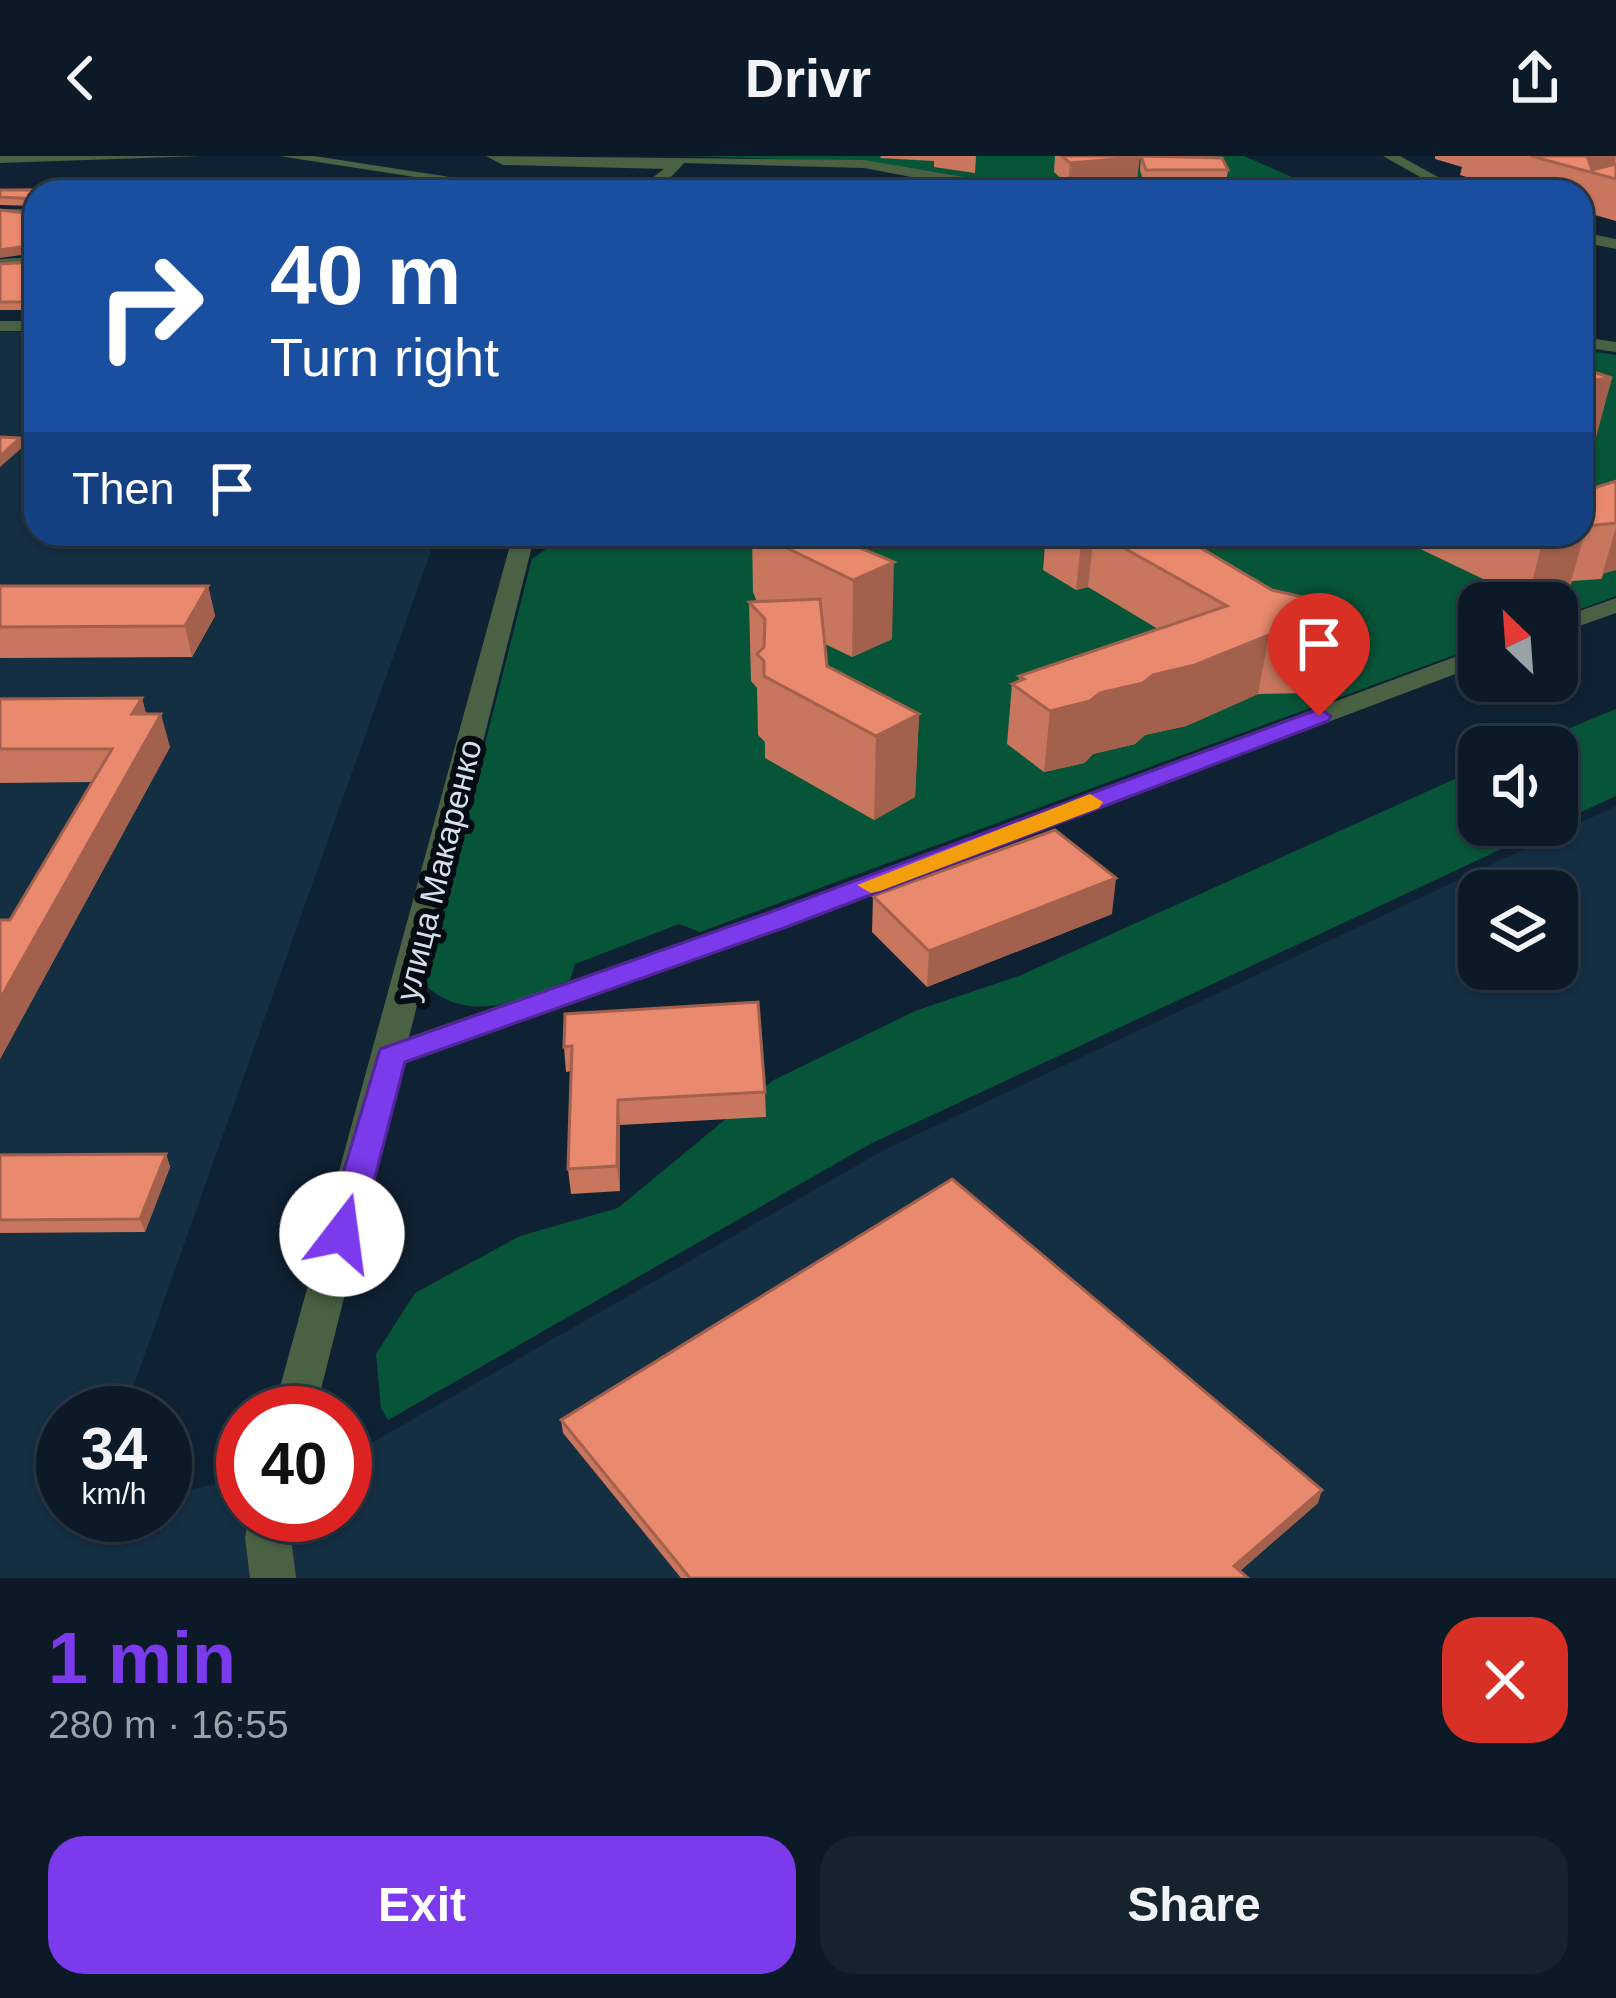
<!DOCTYPE html>
<html lang="en">
<head>
<meta charset="utf-8">
<style>
  :root { --surface:#0b1a26; --page:#14232e; --text:#f1f3f6; --muted:#9aa1a7; --line:#2b3843; --accent:#7c3aed }
  body { margin:0; font-family:Helvetica,sans-serif; background:var(--page); color:var(--text); height:100vh; display:flex; flex-direction:column; font-size:45px; white-space:nowrap }
  * { box-sizing:border-box; margin:0 }
  p { font-size:39px; color:var(--muted) }
  .icon { flex:none; width:66px; height:66px; fill:none; stroke:currentColor; stroke-width:2; stroke-linecap:round; stroke-linejoin:round }
  .map { position:relative; height:1422px; overflow:hidden }
  .panel { display:flex; flex-direction:column; background:var(--surface); flex:1 }
  .panel>* { flex:none }
  .banner { position:absolute; left:24px; top:24px; width:1569px; height:366px; border-radius:36px; box-shadow:0 3px 9px #0004,0 0 0 3px var(--line); background:#1a4fa0; color:#fff; overflow:hidden }
  .needle { width:78px; rotate:335deg }
  .fabs { position:absolute; left:1458px; top:426px; display:grid; gap:24px }
  .fabs a { display:grid; place-items:center; width:120px; height:120px; border-radius:24px; background:var(--surface); box-shadow:0 3px 9px #0004,0 0 0 3px var(--line); font-size:60px }
  .speed { position:absolute; left:36px; top:1230px; display:flex; gap:24px; font-size:60px; font-weight:700; text-align:center }
  .speed>* { display:grid; place-content:center; width:156px; height:156px; border-radius:50%; background:var(--surface); box-shadow:0 3px 9px #0004,0 0 0 3px var(--line); line-height:1 }
  .speed small { font-size:30px; font-weight:400 }
  .speed .limit { border:18px solid #d22; background:#fff; color:#111 }
  .pin { position:absolute; display:grid; place-items:center; width:102px; height:102px; color:#fff; margin:-123px -51px; border-radius:50% 50% 50% 0; rotate:-45deg; box-shadow:0 0 12px #0007 }
  .pin .icon { rotate:45deg }
  .me { position:absolute; width:132px; margin:-66px; rotate:15deg; stroke-linejoin:round; filter:drop-shadow(0 0 9px #0008) }
  .turn { display:flex; align-items:center; gap:42px; height:252px; padding:0 48px; font-size:54px }
  .turn .icon { width:156px; height:156px; stroke-width:2.5 }
  .turn b { display:block; font-size:84px; line-height:102px }
  .then { display:flex; align-items:center; height:114px; padding:0 48px; background:#0003; gap:24px; font-size:45px }
  .round { display:grid; place-items:center; flex:none; width:126px; height:126px; border-radius:36px; background:var(--page) }
  .headline { display:flex; align-items:center; justify-content:space-between; height:204px; padding:0 48px }
  h1 { font-size:72px; font-weight:800; line-height:90px; color:var(--accent) }
  .primary-button { display:flex; gap:24px; margin-top:auto; padding:24px 48px }
  .primary-button a { flex:1; height:138px; border-radius:36px; background:var(--accent); color:#fff; font-size:48px; font-weight:800; line-height:138px; text-align:center }
  .primary-button a+a { background:var(--page); color:var(--text) }
  header { display:flex; justify-content:space-between; align-items:center; height:156px; padding:0 48px; background:var(--surface); font-size:54px; font-weight:800 }
  .map>svg:first-child { display:block }
  .built { fill:#142e42; fill-rule:evenodd }
  .green { fill:#075538 }
  .lines { fill:none; stroke-linecap:round; stroke-linejoin:round }
  .path { stroke:#6b7b89; stroke-width:3; stroke-dasharray:4.5 4.5; stroke-linecap:butt }
  .minor { fill:#4a6243; fill-rule:evenodd }
  .wall { fill:#c8765e }
  .shaded-wall { fill:#a3604c }
  .building { fill:#e9896d; stroke:#a3604c; stroke-width:3 }
  .route { fill:#7c3aed; stroke:#51269a; stroke-width:3 }
  .slow { fill:#f59e0b }
  .labels { text-anchor:middle; stroke-width:12; stroke-linejoin:round; paint-order:stroke }
  .street-label { font-size:33px; fill:#d3dfea; stroke:#040b12 }
</style>
</head>
<body>
<header><svg class="icon" aria-label="back" viewBox="0 0 24 24"><path d="M15 5l-7 7 7 7"/></svg>Drivr<svg class="icon" aria-label="share" viewBox="0 0 24 24"><path d="M12 15V3M7 8l5-5 5 5M5 13v7h14v-7"/></svg></header>
<div class="map">
<svg width="1616" height="1422" viewBox="0 0 1616 1422">
  <rect width="100%" height="100%" fill="#0f2233"/>
  <path class="built" d="M0,176h36v202h401l-313,879h-61v102h102v-20l78,-16v36h102v-57l539,-308 732,-344v772h-1616zM1479,735h78v78h-78z"/>
  <g class="green">
    <path d="M688,0h556l82,36h-315l-145,-30z"/>
    <path d="M1581,194l35,5v241l-59,22v-15h-78v43l-779,286 -21,-8 -104,40 -5,16c-50,20 -101,46 -146,4l108,-425 13,-9 3,-16h1033z"/>
    <path d="M1616,553v87l-59,27v-76h-33z"/>
    <path d="M1479,612v57h74l-683,319 -482,276 -7,-12 -5,-54 39,-61 105,-57 98,-28 154,-127 143,-70 104,-35z"/>
  </g>
  <g class="lines">
    <path class="path" d="M1477,32l20,4"/>
    <g class="minor">
      <path d="M0,0h202l-202,7z"/>
      <path d="M279,0h35l234,36h-37z"/>
      <path d="M486,0l378,4 188,32h-62l-126,-24 -180,-5c-16,18 -26,29 -51,29l31,-23 -161,-4z"/>
      <path d="M1383,0h17l65,36h-18z"/>
      <path d="M1117,32h175l7,4h-189z"/>
      <rect x="0" y="53" width="36" height="8"/>
      <path d="M1581,76l35,7v10l-35,-7z"/>
      <path d="M36,101v10h-36v-8z"/>
      <rect x="0" y="165" width="36" height="10"/>
      <path d="M1581,181l35,5v10l-35,-5z"/>
      <path d="M513,378h22l-126,503 358,-125 712,-264v17l-690,261 -386,138 -88,349h-42z"/>
      <path d="M1616,442v15l-59,21v-15z"/>
      <path d="M249,1359h46l-4,23 5,40h-46l-5,-40z"/>
    </g>
  </g>
  <g class="wall">
    <path d="M881,0h95l-1,17 -41,-6v-6l-54,-3z"/>
    <path d="M1055,0h84l-2,23 -69,6 -14,-13z"/>
    <path d="M1141,0l87,14 -2,12 12,10h-89l1,-8h-6l-4,-14z"/>
    <path d="M1435,0h181v65l-35,-10v-19h-64l-57,-17 2,-8 -27,-8z"/>
    <path d="M0,34l36,2v64l-2,-42 2,-8 -36,-1z"/>
    <path d="M36,106v48h-36v-46z"/>
    <path d="M1616,325v89l-12,3 -3,6 -29,2 -4,10 -41,9 -138,-66h192z"/>
    <path d="M752,378h75l65,105 -40,18 -27,-13 2,22 92,48 -4,83 -41,23 -109,-62v-16l-7,-7 -1,-47 -6,-7 -2,-79h8l-4,-10z"/>
    <path d="M1046,378h131l95,56 48,11 -4,31 3,2 -11,59 -50,1 -72,32 -41,9 -10,9 -42,10 -9,9 -40,9 -37,-28 5,-60 7,-3v-5l139,-47 -70,-42 -12,3 -33,-20z"/>
    <path d="M0,430h208l7,30 -23,41 -192,1z"/>
    <path d="M142,542l4,16 24,33 -170,312v-139h10l82,-138 -92,1v-84z"/>
    <path d="M873,740l239,18 -185,73 -55,-55z"/>
    <path d="M565,858l200,78 1,25 -146,8v66l-49,3 -3,-25 3,-98 -5,1 -2,-25z"/>
    <path d="M166,998l4,13 -25,65 -145,1v-78z"/>
    <path d="M561,1264l757,83 -78,68 8,7h-567l-118,-145z"/>
  </g>
  <g class="shaded-wall">
    <path d="M1587,0h29l-5,22 -28,-8z"/>
    <path d="M1140,1l-3,22 -69,6 2,-22z"/>
    <path d="M34,89l2,8 -36,5v-8z"/>
    <path d="M1612,222l-18,67 -13,1v-65z"/>
    <path d="M20,282l3,9 -23,20v-11z"/>
    <path d="M1587,370l-19,65 -41,9 15,-56z"/>
    <path d="M1616,371v43l-12,3 -3,6z"/>
    <path d="M1082,378h12l-6,53 -12,3z"/>
    <path d="M894,406l-2,77 -40,18 1,-77z"/>
    <path d="M208,430l7,30 -23,41 -7,-31z"/>
    <path d="M1320,445l-5,33h-21l5,-28z"/>
    <path d="M1269,479l-11,59 -72,32 -41,9 -10,9 -42,10 -9,9 -40,9 6,-61z"/>
    <path d="M142,542l8,33 -18,-17z"/>
    <path d="M161,558l9,33 -170,312v-60z"/>
    <path d="M919,558l-4,83 -41,23 2,-84z"/>
    <path d="M1116,722l-4,36 -185,73 2,-36z"/>
    <path d="M618,944l2,25v66l-3,-25z"/>
    <path d="M166,998l4,13 -25,65 -5,-13z"/>
    <path d="M1322,1334l-4,13 -87,75 3,-12z"/>
  </g>
  <g class="building">
    <path d="M1062,0h77l1,1 -70,6z"/>
    <path d="M1141,0l81,2 6,12h-82z"/>
    <path d="M1531,0h56l5,14 24,-6v15z"/>
    <path d="M1150,26h83l5,10h-85z"/>
    <path d="M281,32l-3,4h-242v7l-36,-2v-7z"/>
    <path d="M36,49v51l-2,-11 -34,5v-40l34,4z"/>
    <path d="M36,106v40h-36v-38z"/>
    <path d="M1581,212l31,10 -31,3z"/>
    <path d="M0,281l20,1 -20,18z"/>
    <path d="M1616,325v42l-29,3 -3,9 -42,9 -22,-10h61v-42z"/>
    <path d="M758,378h69l67,28 -41,18z"/>
    <path d="M1099,378h78l95,56 48,11 -21,5 20,10 -20,7 20,11 -50,1 -74,30 -42,10 -10,8 -43,10 -10,8 -40,10 -38,-27 12,-5 -5,-3 208,-70z"/>
    <path d="M0,430h208l-23,40 -185,1z"/>
    <path d="M820,443l7,67 92,48 -43,22 -112,-60v-15l-7,-7 7,-7 1,-28 -16,-17z"/>
    <path d="M142,542l-10,16h29l-161,285v-79h10l102,-171h-112v-50z"/>
    <path d="M1055,674l61,48 -187,73 -56,-55z"/>
    <path d="M758,846l7,90 -147,8 -1,66 -49,3 4,-123 -8,1 1,-33z"/>
    <path d="M166,998l-26,65 -140,1v-65z"/>
    <path d="M952,1023l370,311 -88,76 14,12h-558l-129,-158z"/>
  </g>
  <path class="route" d="M1319,553l12,7 -3,5 -539,205 -384,136 -45,172 -5,10h-25l-5,-10 55,-185 388,-136z"/>
  <path class="slow" d="M1090,638l13,8 -4,6 -219,83 -9,2 -14,-8z"/>
  <g class="labels">
    <g class="street-label">
      <text transform="translate(438 714) rotate(-76)" y="12">улица Макаренко</text>
    </g>
  </g>
</svg>
<div class="fabs">
<a><svg class="needle" viewBox="-14 -14 28 28"><path d="M0-13l5 13h-10z" fill="#e53935"/><path d="M0 13l5-13h-10z" fill="#9aa1a7"/></svg></a>
<a><svg class="icon" aria-label="sound" viewBox="0 0 24 24"><path d="M4 9h4l5-4v14l-5-4H4zM17 9q2 3 0 6"/></svg></a>
<a><svg class="icon" aria-label="layers" viewBox="0 0 24 24"><path d="M12 4l9 5-9 5-9-5zM3 14l9 5 9-5"/></svg></a>
</div>
<div class="speed"><div>34<small>km/h</small></div><div class="limit">40</div></div>
<div class="pin" style="left:1319px;top:560px;background:#d93025"><svg class="icon" aria-label="arrive" viewBox="0 0 24 24"><path d="M6 21V4h12l-3 4 3 4H6"/></svg></div>
<svg class="me" style="left:342px;top:1078px" viewBox="-20 -20 40 40"><circle r="19" fill="#fff"/><path d="M0-13L10 11 0 6-10 11z" fill="#7c3aed"/></svg>
<div class="banner">
<div class="turn"><svg class="icon" aria-label="right" viewBox="0 0 24 24"><path d="M7 20v-9h11M14 6l5 5-5 5"/></svg><div><b>40 m</b>Turn right</div></div>
<div class="then">Then<svg class="icon" aria-label="arrive" viewBox="0 0 24 24"><path d="M6 21V4h12l-3 4 3 4H6"/></svg></div>
</div>
</div>
<section class="panel">
<div class="headline"><div><h1>1 min</h1><p>280 m · 16:55</p></div><a class="round" style="background:#d93025;color:#fff"><svg class="icon" aria-label="close" viewBox="0 0 24 24"><path d="M6 6l12 12M18 6L6 18"/></svg></a></div>
<div class="primary-button"><a>Exit</a><a>Share</a></div>
</section>
</body>
</html>
